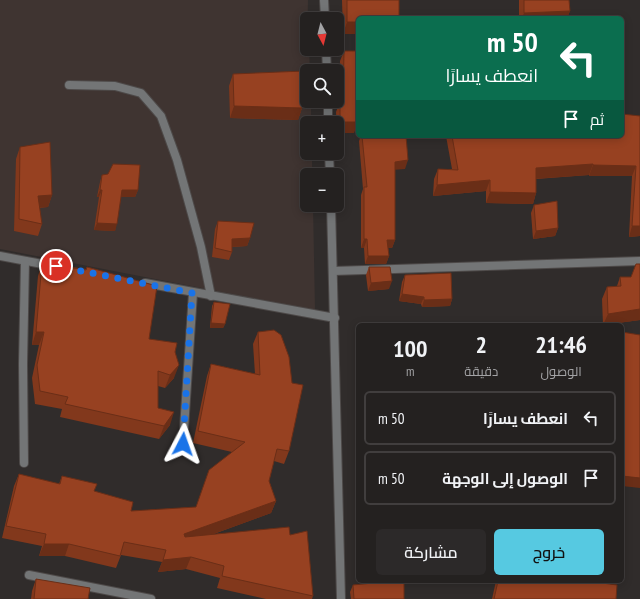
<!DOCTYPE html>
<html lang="ar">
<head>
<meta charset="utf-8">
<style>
  :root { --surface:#242120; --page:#2c2929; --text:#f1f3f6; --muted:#a3a3a5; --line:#413e3e; --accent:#56c9e1 }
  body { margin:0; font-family:"PT Sans Narrow",Cairo,sans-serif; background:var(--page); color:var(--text); direction:rtl; height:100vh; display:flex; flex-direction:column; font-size:15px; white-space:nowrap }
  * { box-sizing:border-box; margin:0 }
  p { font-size:13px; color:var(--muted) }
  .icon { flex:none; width:22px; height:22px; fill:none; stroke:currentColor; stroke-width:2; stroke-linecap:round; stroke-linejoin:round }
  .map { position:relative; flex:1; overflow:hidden; direction:ltr }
  .panel { position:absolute; left:356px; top:323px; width:268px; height:260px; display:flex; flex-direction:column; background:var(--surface); border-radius:6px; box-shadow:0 2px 10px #0003,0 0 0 1px var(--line); direction:rtl }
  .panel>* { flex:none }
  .top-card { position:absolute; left:356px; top:16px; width:268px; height:122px; border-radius:6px; box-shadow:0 2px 10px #0003,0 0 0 1px var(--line); direction:rtl; background:#0b6e4f; color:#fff; overflow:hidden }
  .needle { width:26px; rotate:173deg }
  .controls { position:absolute; left:300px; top:12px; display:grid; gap:8px }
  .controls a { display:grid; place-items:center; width:44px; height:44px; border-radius:6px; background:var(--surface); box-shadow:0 2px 10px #0003,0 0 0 1px var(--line); font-size:20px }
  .pin { position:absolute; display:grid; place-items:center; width:34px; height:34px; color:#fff; margin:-17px; border:2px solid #fff; border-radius:50%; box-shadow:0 1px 4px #0007 }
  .me { position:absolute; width:44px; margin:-22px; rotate:4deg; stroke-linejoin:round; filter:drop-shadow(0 0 3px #0008) }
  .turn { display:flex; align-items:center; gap:14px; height:84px; padding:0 20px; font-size:18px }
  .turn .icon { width:52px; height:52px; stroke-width:2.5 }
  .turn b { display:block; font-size:28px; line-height:34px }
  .then { display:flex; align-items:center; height:38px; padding:0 20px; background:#0003; gap:8px; font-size:15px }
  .eta { display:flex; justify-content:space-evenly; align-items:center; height:68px; text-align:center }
  .eta b { font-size:24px; font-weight:600; line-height:28px }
  .action { display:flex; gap:8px; margin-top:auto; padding:8px 20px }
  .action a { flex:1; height:46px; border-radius:6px; background:var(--accent); color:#111; font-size:16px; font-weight:600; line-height:46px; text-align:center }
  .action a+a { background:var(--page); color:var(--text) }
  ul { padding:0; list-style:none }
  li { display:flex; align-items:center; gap:12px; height:54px; margin:0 8px 6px; padding:0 12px; border:2px solid var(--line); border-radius:6px }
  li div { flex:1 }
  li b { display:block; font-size:15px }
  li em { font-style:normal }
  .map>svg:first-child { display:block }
  .built { fill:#3f3431 }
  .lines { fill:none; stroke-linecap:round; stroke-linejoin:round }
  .service-casing { stroke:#4d4948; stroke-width:10 }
  .minor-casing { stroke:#4d4948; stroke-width:10 }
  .service { stroke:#737576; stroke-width:8 }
  .minor { stroke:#737576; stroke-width:8 }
  .wall { fill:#82381c }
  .shaded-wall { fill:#6a2e17 }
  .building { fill:#974121; stroke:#6a2e17 }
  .route { stroke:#1a73e8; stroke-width:7; stroke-dasharray:0 12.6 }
</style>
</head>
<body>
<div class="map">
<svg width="640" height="599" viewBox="0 0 640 599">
  <rect width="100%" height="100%" fill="#302c2b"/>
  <path class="built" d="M0,0h308l-1,49h2l1,22h-3v30h4v22h-4v30h5v22h-5v30h6l2,105 -315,-61z"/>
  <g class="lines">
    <g class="service-casing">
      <path id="service" d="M69,85l46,1 26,7 20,23 16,44 24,87 10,49"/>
    </g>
    <g class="minor-casing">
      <g id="minor">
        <path d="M324,0l1,19"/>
        <path d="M326,49l1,22"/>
        <path d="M328,101v22"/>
        <path d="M329,153l1,22"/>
        <path d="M331,205l10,394"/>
        <path d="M0,256l53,10"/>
        <path d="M333,271l307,-10"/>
        <path d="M145,283l190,35"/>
        <path d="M183,444l10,-151"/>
        <path d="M24,463l-1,-99 2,-103"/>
        <path d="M29,575l122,24"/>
      </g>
    </g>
    <use href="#service" class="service"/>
    <use href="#minor" class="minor"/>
  </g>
  <g class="wall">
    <path d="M342,0h57l-56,34z"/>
    <path d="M519,0h50l1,11 -3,7h-48z"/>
    <path d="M344,51l10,82h-17l-1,-21 3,-8 1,-43z"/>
    <path d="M233,74l69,34 -4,12 -68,-2 -1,-32z"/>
    <path d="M640,116v120l-11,1 3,-61h-43v-1l-53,4v14l-3,11 -47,-1v-12l-53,5 1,-17 4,-10h14l-6,-33h176z"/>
    <path d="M361,136h45l-1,33h-10v71l-3,8h-4l1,8 -3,8h-21l-1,-16h-3v-53l2,-6 -4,-48z"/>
    <path d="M20,147l32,48 -4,12 -9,1 3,16 -4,12 -24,-5 2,-72z"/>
    <path d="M102,175l36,15 -3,7h-14l-6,34 -21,-1 5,-33h-2l3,-15z"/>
    <path d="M534,205l24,23 -3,8 -22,3 -2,-26z"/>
    <path d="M218,221l32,17 -3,8 -15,1v5l-3,8 -17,-3 3,-28z"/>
    <path d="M42,263l44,6 1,-2 62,72 26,13 -1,26 -9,10 -7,-2v22l12,17 -11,14 -99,-22 2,-8 -27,-5 -3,-26 7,-33h-7l6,-69z"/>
    <path d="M640,264v56l-37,5 -1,-26 5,-12 10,-1 3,-9h11z"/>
    <path d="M369,267l20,22 -21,2 -2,-16z"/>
    <path d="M405,275l47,24 -2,7 -28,1 -1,-3 -22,-3 3,-19z"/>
    <path d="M214,302l11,22 -2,4h-13l2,-22z"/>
    <path d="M258,332l31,119 -5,13 -10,-3 -5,20 7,20 -5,12 -60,22h79l23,61 -1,3h-46l-49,-11 3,-10 -34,-9 -28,3 4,-10 -41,-7 -5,13 -51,-12h-26l3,-10 -40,-8 12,-52 5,-12 40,10 3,-8 32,15 37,20 65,-4 36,-55 -39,-9 14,-67 4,-12 44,10 -2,-30z"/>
    <path d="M36,579l52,20h-57l1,-8z"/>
    <path d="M496,581h91l29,18h-124z"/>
    <path d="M353,585l51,14h-53l-1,-7z"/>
  </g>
  <g class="shaded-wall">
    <path d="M570,11l-3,7h-45l2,-5z"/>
    <path d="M347,22h11v12h-15z"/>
    <path d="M234,106l68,2 -4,12 -68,-2z"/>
    <path d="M340,122h18v1l-4,10h-17v-3z"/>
    <path d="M408,160l-3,9 -13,1 3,-8z"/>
    <path d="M593,164l-4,11 -57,4 4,-11z"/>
    <path d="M593,165l43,1 -4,10h-43z"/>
    <path d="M490,180l-4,11 -53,5 4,-11z"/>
    <path d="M100,190h2l-3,7h-2z"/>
    <path d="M122,190h16l-3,7h-16z"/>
    <path d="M490,192l46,1 -3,11 -47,-1z"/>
    <path d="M52,195l-4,12 -15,1 5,-12z"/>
    <path d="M97,223l20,1 -2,7 -21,-1z"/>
    <path d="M632,226h8v10l-11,1z"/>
    <path d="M558,228l-3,8 -22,3 3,-8z"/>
    <path d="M250,238l-3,8 -18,1 3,-8z"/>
    <path d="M364,239h3l-3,9h-3z"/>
    <path d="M387,240h8l-3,8h-8z"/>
    <path d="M368,256h21l-3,8h-21z"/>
    <path d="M392,281l-3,8 -21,2 3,-8z"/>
    <path d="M402,294l22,3 -3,7 -22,-3z"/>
    <path d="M452,299l-2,7 -28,1 2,-7z"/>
    <path d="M640,309v11l-37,5 5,-11z"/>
    <path d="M211,323l14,1 -2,4h-13z"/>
    <path d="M36,332h8l-5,13h-7z"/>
    <path d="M179,365l-5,13 -9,10 5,-13z"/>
    <path d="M174,412l-4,13 -11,14 5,-13z"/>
    <path d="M622,476l18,2v10l-18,-2z"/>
    <path d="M276,501l-5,12 -91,33 4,-12z"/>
    <path d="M44,544h25l-4,12h-26z"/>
    <path d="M191,557l-5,12 -28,3 5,-12z"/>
  </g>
  <g class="building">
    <path d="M347,0h52v18h-41v4h-11z"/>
    <path d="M524,0h45l1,11 -46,2z"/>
    <path d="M344,51h14v71h-18v-20h3z"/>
    <path d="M304,71l-2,37 -68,-2 -1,-32z"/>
    <path d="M622,114l18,2v110h-8l4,-60 -43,-1v-1l-57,4v25l-46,-1v-12l-53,5 1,-16 20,1 -6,-34h170z"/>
    <path d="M362,136h44l2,24 -13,2v78h-8l2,16h-21l-1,-17h-3v-52h3z"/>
    <path d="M50,142l2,53 -14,1 4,28 -23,-5 1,-72z"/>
    <path d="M113,164l27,1 -2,25h-16l-5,34 -20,-1 5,-33h-2l2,-15 6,-1z"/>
    <path d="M557,201l1,27 -22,3 -2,-26z"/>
    <path d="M218,221l36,2 -4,15 -18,1v13l-17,-4z"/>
    <path d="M42,263l44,7 1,-3 70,19 -8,53 28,4 -2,9 4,13 -9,10 -12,-4v37l16,4 -10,14 -99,-22 3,-7 -28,-6 -3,-26 7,-33h-8z"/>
    <path d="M636,264h4v45l-32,5 -1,-27 14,-1 -1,-9h11z"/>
    <path d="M369,267h21l2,14 -21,2z"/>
    <path d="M451,273l1,26 -28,1v-3l-22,-3 3,-19z"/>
    <path d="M214,302l16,2 -5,20 -14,-1z"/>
    <path d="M274,330l7,5 8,22 3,26 11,2 -14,66 -12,-2 -8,32 7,20 -92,33 1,3 104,-10 1,8 17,-4 6,65 -91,-20 2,-10 -33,-9 -28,3 3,-10 -42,-8 -4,14 -51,-12h-25l2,-10 -40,-8 13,-52 41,10 2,-8 35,8 -3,7 39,11 -2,9 65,-4 13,-37 36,-28 -47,-11 13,-67 49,11 -2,-43z"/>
    <path d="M622,332l18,3v143l-18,-2z"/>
    <path d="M36,579l54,9 -2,11h-54z"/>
    <path d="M498,581h89l30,4 -1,14h-122z"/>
    <path d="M383,582h21v17h-50l-1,-14z"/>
  </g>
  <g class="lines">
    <path class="route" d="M56,266l136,27 -9,151"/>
  </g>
</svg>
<div class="controls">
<a><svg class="needle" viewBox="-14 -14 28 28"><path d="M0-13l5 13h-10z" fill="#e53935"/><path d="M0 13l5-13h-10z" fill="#a3a3a5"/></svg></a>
<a><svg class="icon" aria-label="search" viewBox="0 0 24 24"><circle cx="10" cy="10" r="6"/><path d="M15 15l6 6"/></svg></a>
<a>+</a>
<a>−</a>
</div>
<div class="pin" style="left:56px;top:266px;background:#d93025"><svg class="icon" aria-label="arrive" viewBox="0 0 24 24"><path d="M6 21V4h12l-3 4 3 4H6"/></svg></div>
<svg class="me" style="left:183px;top:444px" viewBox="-20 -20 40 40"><path d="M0-17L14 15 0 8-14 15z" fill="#1a73e8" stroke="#fff" stroke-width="4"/></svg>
<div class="top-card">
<div class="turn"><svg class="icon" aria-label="left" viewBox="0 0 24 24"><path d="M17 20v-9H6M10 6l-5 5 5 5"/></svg><div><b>50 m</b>انعطف يسارًا</div></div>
<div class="then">ثم<svg class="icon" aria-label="arrive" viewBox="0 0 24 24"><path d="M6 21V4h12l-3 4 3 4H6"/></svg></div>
</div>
<section class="panel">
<div class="eta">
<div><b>21:46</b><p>الوصول</p></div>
<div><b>2</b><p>دقيقة</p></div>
<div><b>100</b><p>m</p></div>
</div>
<ul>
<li><svg class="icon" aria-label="left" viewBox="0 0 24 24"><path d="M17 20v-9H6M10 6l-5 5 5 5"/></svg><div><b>انعطف يسارًا</b></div><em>50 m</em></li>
<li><svg class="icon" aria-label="arrive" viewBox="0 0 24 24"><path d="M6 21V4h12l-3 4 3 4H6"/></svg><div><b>الوصول إلى الوجهة</b></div><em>50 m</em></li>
</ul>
<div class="action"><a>خروج</a><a>مشاركة</a></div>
</section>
</div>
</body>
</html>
